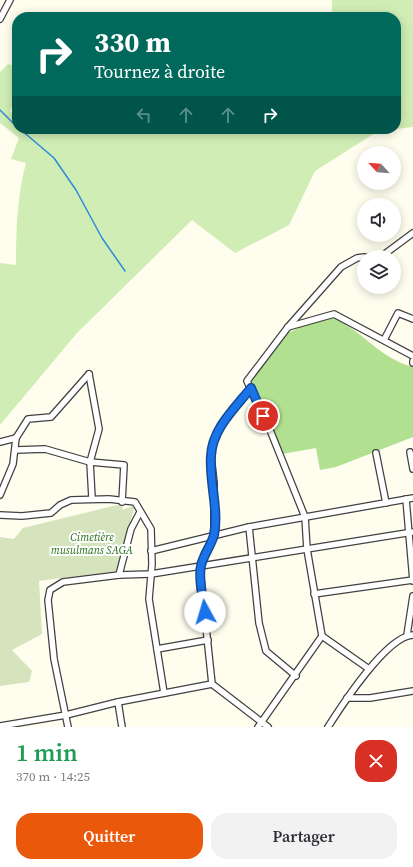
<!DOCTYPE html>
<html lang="fr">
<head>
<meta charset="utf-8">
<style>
  :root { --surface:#fff; --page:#f2f2f3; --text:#2b2b33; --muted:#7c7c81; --accent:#ea580c }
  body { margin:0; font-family:"Source Serif 4",serif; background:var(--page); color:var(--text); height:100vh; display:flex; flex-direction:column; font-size:15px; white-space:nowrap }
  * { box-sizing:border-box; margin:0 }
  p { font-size:13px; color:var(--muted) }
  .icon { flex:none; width:22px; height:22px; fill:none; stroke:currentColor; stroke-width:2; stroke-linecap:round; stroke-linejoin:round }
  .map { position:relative; height:727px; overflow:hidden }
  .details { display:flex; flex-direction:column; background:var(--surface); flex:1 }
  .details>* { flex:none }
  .banner { position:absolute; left:12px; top:12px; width:389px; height:122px; border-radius:16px; box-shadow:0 2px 10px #0003; background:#00695c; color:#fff; overflow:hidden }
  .needle { width:26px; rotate:296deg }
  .tools { position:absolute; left:357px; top:146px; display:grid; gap:8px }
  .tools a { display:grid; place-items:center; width:44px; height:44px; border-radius:50%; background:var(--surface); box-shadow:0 2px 10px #0003; font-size:20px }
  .pin { position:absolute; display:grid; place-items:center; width:34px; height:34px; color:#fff; margin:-17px; border:2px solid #fff; border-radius:50%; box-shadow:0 1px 4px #0007 }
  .me { position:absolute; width:44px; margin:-22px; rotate:354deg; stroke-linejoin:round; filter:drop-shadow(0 0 3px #0008) }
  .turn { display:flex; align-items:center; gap:14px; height:84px; padding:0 16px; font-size:18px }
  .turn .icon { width:52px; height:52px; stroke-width:2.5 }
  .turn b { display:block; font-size:28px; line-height:34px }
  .lanes { display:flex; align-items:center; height:38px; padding:0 16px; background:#0003; justify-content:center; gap:20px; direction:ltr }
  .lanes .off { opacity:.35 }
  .round { display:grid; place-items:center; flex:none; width:42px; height:42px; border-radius:16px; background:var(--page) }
  .overview { display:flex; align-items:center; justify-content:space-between; height:68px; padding:0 16px }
  h1 { font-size:24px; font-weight:600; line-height:30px; color:#1e9e55 }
  .button { display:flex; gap:8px; margin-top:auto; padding:8px 16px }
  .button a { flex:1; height:46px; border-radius:16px; background:var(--accent); color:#fff; font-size:16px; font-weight:600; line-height:46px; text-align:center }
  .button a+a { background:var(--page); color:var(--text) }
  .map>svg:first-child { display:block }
  .green { fill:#cfedb4 }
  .forest { fill:#b1e091 }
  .cemetery { fill:#d5e4bd }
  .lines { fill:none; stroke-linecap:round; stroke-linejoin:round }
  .stream { stroke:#2d8cda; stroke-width:1.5 }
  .street-casing { stroke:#414141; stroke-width:8 }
  .street { stroke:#fff; stroke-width:5.5 }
  .route-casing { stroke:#114b97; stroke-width:10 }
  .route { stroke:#1a73e8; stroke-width:7 }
  .labels { text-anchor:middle; stroke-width:4; stroke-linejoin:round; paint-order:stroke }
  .park-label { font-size:11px; font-style:italic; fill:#256c18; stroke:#fff }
</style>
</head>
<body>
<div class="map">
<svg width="413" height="727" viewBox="0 0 413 727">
  <rect width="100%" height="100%" fill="#fffdee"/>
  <g class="green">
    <path d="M332,0h81v127l-17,2v-112h-64z"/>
    <path d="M8,64l9,3v26l-7,18 7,6v12h377l-16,2 -63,40 -26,54 -54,28 -43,-33 -115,113 -77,92v-162l16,2c0,-35 1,-68 10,-102l-15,-4 8,-21 -19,-15v-51z"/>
  </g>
  <path class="forest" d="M334,318c28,13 47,41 79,49v70l-77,30 -16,3 -4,-22 -34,6 -31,-75 35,-45 20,-10z"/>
  <path class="cemetery" d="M121,504l2,6 12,-5 -18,66 -78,10 3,53 -30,16 20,21 -3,11 -29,4v-149l14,2 9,-11z"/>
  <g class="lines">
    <g class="stream">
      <path d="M0,110l17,17"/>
      <path d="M20,129l34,29 22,32 26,48 23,33"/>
    </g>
    <g class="street-casing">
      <g id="street">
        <path d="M0,19l10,-19"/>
        <path d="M364,257l-7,1 -16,9 -53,60 -41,54 23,49 35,87 2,32 15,87 47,33"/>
        <path d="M369,257l13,-1 31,-23"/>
        <path d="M288,327l46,-13 79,42"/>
        <path d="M384,340l14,-27 15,6"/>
        <path d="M413,361v2"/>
        <path d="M89,374l10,55 -9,33 2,36"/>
        <path d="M251,388l-30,37 -8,19 -2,12 3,27v53l-9,17 -5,17 12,114 56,43"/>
        <path d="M0,442l16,-4"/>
        <path d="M16,450l29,-1 45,13 34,3 -2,37"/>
        <path d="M410,452l3,17"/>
        <path d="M376,453l10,50"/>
        <path d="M0,495l13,-31 3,-26 12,-19 23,-2 38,-43"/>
        <path d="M406,499l7,82"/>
        <path d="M0,515l22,1 29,-3 9,-8 11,-5 38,-1 26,3 16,27 1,35 -3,35 15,94"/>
        <path d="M249,527l10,96 7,28 30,25"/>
        <path d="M151,551l98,-24 164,-29"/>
        <path d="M119,575l12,-46 9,-17"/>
        <path d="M314,594l99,-14"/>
        <path d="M407,635l6,-39"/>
        <path d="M157,649l51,-9"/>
        <path d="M347,698h23l43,-7"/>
        <path d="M118,702l4,25"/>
        <path d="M0,726l66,-11 52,-13 94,-18"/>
        <path d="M68,727l-14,-68 -6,-59 2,-10 13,-8 56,-7 32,-1 262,-42"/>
        <path d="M258,727l64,-91"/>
        <path d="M328,727c14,-22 59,-91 85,-92"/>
      </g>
    </g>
    <use href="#street" class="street"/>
  </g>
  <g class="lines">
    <g class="route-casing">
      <path id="route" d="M205,612c-2,-12 -7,-34 -4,-46 2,-11 10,-20 13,-31 5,-25 -5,-55 -3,-79 1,-27 24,-48 40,-68l12,28"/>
    </g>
    <use href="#route" class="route"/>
  </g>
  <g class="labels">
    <g class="park-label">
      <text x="92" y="541">Cimetière<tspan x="92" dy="13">musulmans SAGA</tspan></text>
    </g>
  </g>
</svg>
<div class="tools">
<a><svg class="needle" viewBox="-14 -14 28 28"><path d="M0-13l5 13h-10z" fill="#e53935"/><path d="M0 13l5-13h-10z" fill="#7c7c81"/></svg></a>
<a><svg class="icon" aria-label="sound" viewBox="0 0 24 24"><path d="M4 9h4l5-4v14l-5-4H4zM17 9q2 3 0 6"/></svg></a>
<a><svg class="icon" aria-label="layers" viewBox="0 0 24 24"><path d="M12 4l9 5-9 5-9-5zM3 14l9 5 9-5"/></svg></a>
</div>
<div class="pin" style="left:263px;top:416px;background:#d93025"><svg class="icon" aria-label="arrive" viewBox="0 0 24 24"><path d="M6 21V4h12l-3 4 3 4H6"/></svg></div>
<svg class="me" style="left:205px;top:612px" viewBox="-20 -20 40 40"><circle r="19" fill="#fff"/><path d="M0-13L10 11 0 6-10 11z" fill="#1a73e8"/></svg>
<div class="banner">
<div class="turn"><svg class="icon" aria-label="right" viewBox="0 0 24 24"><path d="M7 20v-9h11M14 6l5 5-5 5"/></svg><div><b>330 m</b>Tournez à droite</div></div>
<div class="lanes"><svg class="icon off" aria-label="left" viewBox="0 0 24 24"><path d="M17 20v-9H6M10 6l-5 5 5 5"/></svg><svg class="icon off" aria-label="ahead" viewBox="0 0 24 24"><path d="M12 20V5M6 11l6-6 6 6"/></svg><svg class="icon off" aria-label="ahead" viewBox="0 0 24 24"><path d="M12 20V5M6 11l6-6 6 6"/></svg><svg class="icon" aria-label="right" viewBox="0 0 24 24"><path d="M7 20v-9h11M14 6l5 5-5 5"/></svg></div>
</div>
</div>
<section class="details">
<div class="overview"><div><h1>1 min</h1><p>370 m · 14:25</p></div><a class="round" style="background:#d93025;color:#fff"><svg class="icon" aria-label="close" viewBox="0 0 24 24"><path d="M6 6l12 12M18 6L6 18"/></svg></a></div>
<div class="button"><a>Quitter</a><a>Partager</a></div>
</section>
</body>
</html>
